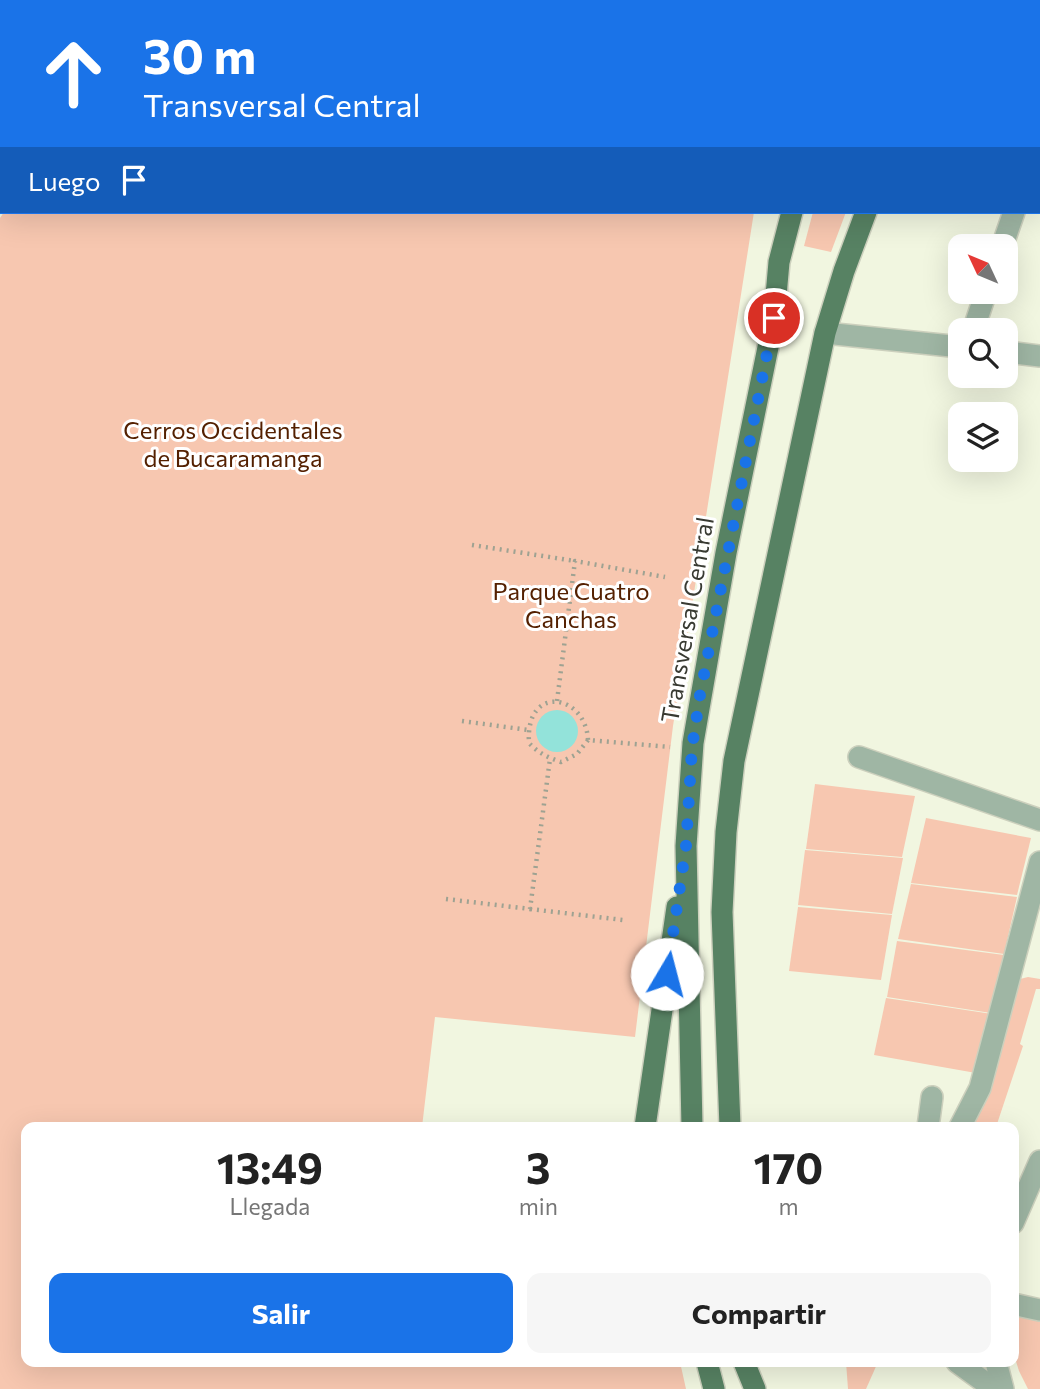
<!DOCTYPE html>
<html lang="es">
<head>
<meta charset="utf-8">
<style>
  :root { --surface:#fff; --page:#f6f6f6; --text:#222; --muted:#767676; --accent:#1a73e8 }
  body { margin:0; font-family:Commissioner,sans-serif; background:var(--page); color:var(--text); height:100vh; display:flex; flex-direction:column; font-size:26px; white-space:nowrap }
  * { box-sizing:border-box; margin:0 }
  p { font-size:23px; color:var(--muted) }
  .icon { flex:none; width:38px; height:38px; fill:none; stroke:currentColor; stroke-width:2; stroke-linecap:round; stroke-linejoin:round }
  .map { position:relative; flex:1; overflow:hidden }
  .drawer { position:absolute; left:21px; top:1122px; width:998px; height:245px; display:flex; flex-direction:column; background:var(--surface); border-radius:14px; box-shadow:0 7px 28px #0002 }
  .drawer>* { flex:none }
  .top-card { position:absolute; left:0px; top:0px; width:1041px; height:214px; box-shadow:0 7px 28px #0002; background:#1a73e8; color:#fff; overflow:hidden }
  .needle { width:46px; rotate:314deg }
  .controls { position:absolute; left:948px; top:234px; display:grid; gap:14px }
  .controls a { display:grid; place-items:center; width:70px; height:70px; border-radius:14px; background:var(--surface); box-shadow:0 7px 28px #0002; font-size:35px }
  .pin { position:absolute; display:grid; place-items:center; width:60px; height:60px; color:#fff; margin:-30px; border:4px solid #fff; border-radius:50%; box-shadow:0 2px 7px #0007 }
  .me { position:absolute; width:77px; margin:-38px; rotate:8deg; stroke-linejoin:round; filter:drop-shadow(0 0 5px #0008) }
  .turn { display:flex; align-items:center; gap:24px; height:147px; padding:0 28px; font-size:32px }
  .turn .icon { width:91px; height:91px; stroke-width:2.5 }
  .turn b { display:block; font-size:49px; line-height:60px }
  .then { display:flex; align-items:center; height:66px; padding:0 28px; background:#0003; gap:14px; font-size:26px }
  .eta { display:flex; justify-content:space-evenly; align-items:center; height:119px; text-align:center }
  .eta b { font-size:42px; font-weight:700; line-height:49px }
  .button { display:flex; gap:14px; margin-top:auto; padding:14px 28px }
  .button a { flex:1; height:80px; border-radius:14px; background:var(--accent); color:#fff; font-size:28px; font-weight:700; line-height:80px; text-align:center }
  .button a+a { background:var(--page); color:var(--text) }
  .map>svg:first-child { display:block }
  .green { fill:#f7c7b0 }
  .water { fill:#93e3da }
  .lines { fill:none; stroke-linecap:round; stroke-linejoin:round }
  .minor-casing { stroke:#ccd0bd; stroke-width:24 }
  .major-casing { stroke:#ccd0bd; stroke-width:24 }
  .path { stroke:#9ea292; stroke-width:4.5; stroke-dasharray:2 5; stroke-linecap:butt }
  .minor { stroke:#9fb6a4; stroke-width:21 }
  .major { stroke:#578263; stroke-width:21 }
  .route { stroke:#1a73e8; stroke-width:12; stroke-dasharray:0 21.6 }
  .labels { text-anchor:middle; stroke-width:6; stroke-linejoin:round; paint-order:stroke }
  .park-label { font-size:24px; fill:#542000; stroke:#fff }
  .street-label { font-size:24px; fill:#383a32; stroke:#fff }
</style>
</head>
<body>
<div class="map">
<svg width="1040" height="1389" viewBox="0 0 1040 1389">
  <rect width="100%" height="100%" fill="#f1f6e0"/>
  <g class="green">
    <path d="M73,0h761l-761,2z"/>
    <path d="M4,212h750l-81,514 -38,311 -200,-20 -13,110h-396v235h654l6,27h-686v-1171z"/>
    <path d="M813,212h33l-15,40 -27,-6z"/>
    <path d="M815,784l100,12 -13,61 -96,-8z"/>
    <path d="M926,818l105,20 -14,57 -106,-12z"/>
    <path d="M805,850l98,8 -11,56 -94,-9z"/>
    <path d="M911,884l106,13 -13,57 -106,-15z"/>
    <path d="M798,907l94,8 -11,65 -92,-9z"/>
    <path d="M897,941l107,14 -13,58 -104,-16z"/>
    <path d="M1028,977l12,2v10h-4l-16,55 3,2 -27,81h-26l29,-70 13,-62 8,-16z"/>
    <path d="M886,998l106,16 -16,59 -102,-18z"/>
    <path d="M1013,1304l27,12v73h-12l-9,-18 -6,-19z"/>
    <path d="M846,1362h32l-12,27h-18z"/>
  </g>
  <circle class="water" cx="557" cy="731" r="21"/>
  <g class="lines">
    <g class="minor-casing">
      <g id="minor">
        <path d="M50,2v-2"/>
        <path d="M1040,139v-2"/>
        <path d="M0,174l2,-3"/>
        <path d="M1002,247l12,-35"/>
        <path d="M973,331l13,-39"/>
        <path d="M825,333l136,14"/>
        <path d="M1006,352l34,4"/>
        <path d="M859,757l181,63"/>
        <path d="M928,1127l4,-30"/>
        <path d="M960,1127l20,-39 60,-226"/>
        <path d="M1013,1223l27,-62"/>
        <path d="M1013,1304l27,6"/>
        <path d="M957,1362l37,27"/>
        <path d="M996,1362l7,27"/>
      </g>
    </g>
    <g class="major-casing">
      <g id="major">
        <path d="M861,2l1,-2"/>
        <path d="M952,2v-2"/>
        <path d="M645,1127l32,-220"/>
        <path d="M692,1127l-6,-281 7,-103 33,-190 48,-235 5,-56 13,-50"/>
        <path d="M730,1127l-8,-215 4,-80 8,-71 91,-428 19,-62 22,-59"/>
        <path d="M707,1362l7,27"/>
        <path d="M744,1362l11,27"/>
      </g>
    </g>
    <g class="path">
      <path d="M0,6h2"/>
      <path d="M472,545l103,16"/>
      <path d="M557,701l18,-140 90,16"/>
      <path d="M462,721l66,9"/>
      <path d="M588,740l-11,14 -16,8c-12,-4 -23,-9 -32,-19 -4,-60 57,-49 59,-3l82,7"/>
      <path d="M446,899l84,10 20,-150"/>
      <path d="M530,909l93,11"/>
    </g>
    <use href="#minor" class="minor"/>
    <use href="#major" class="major"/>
  </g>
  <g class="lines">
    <path class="route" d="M667,974l19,-128 6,-98 8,-53 74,-377"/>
  </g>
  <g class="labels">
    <g class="park-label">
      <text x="233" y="439">Cerros Occidentales<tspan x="233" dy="28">de Bucaramanga</tspan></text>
      <text x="571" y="600">Parque Cuatro<tspan x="571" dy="28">Canchas</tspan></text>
    </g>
    <g class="street-label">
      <text transform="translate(688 620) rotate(-80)" y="8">Transversal Central</text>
    </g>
  </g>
</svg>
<div class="controls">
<a><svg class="needle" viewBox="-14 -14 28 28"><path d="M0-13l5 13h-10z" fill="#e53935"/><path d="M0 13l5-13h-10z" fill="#767676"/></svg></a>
<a><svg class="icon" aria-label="search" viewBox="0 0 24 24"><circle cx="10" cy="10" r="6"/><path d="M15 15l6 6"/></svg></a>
<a><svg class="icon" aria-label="layers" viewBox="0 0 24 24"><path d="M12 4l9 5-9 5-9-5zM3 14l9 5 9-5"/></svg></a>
</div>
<div class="pin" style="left:774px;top:318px;background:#d93025"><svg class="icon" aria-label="arrive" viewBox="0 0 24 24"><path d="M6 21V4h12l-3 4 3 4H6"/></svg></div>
<svg class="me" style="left:667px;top:974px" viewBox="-20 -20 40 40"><circle r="19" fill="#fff"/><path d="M0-13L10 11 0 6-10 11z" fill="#1a73e8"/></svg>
<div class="top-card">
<div class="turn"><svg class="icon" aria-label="ahead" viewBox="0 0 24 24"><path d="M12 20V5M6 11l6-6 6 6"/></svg><div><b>30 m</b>Transversal Central</div></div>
<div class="then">Luego<svg class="icon" aria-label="arrive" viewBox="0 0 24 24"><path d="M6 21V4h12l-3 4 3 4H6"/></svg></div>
</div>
<section class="drawer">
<div class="eta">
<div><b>13:49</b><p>Llegada</p></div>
<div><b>3</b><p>min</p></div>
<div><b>170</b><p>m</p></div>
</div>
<div class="button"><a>Salir</a><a>Compartir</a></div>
</section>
</div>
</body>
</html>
